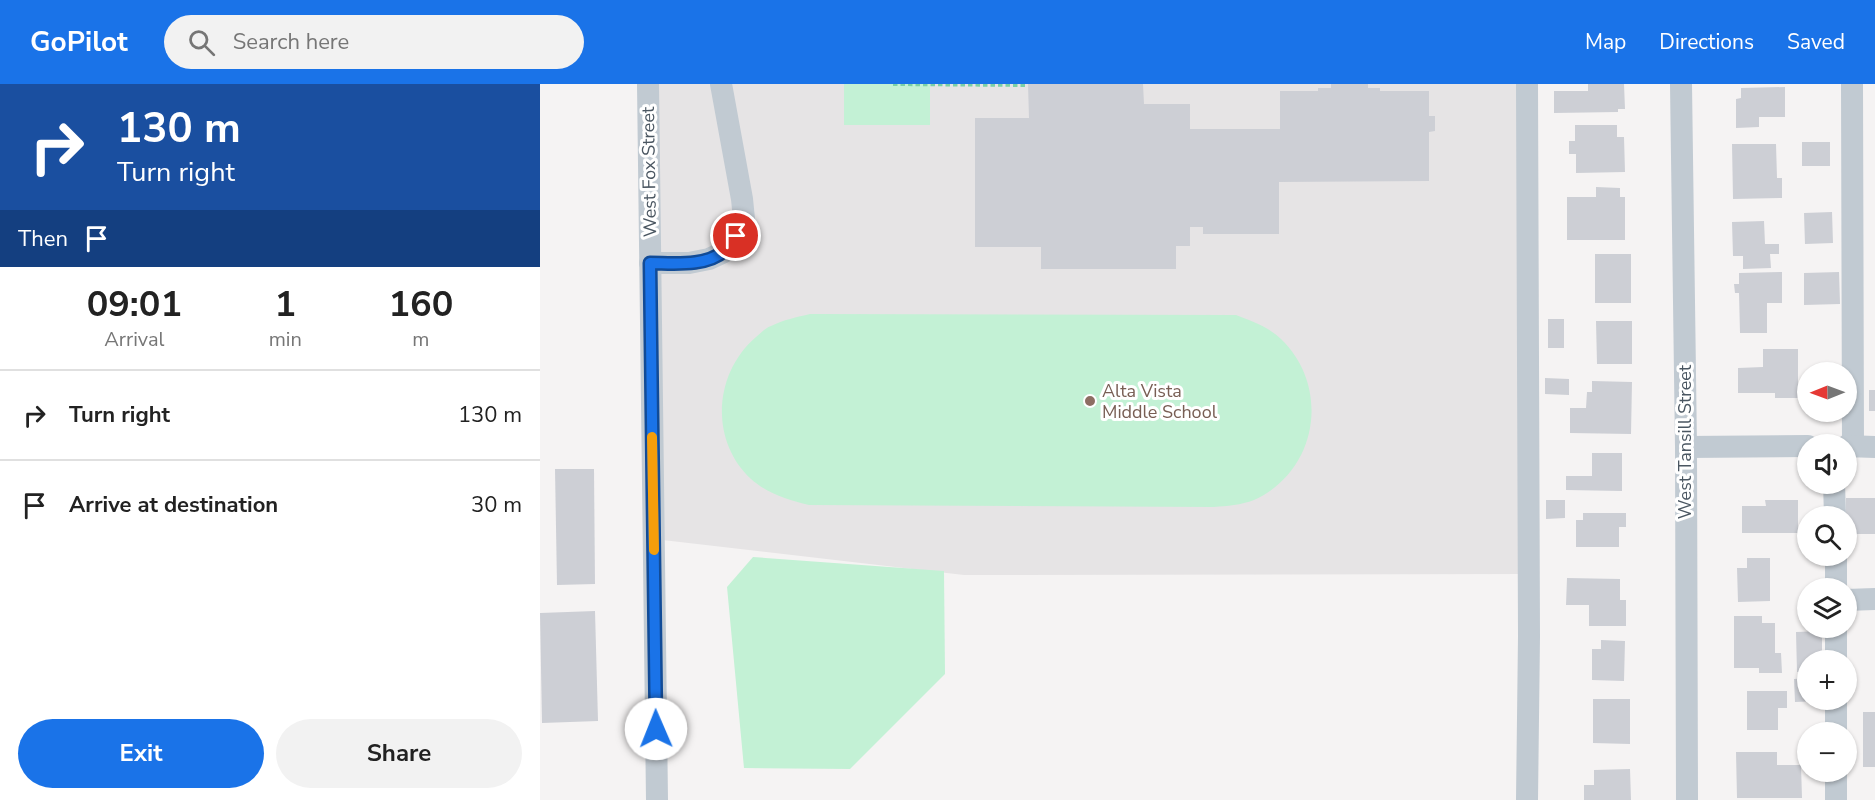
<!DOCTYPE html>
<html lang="en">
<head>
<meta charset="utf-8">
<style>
  :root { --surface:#fff; --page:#f2f2f2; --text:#222; --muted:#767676; --line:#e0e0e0; --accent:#1a73e8 }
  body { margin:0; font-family:"Nunito Sans",sans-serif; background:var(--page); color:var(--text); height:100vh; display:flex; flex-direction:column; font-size:22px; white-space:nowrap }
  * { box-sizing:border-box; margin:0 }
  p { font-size:20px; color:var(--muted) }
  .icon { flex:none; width:33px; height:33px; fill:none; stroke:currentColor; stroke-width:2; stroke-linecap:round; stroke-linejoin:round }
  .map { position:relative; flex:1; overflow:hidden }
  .side { display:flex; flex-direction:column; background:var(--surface); width:540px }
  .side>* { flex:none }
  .banner { background:#1a4fa0; color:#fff; overflow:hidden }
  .needle { width:39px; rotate:269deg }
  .tools { position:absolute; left:1257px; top:278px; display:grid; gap:12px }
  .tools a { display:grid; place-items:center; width:60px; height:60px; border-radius:50%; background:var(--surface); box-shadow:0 2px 4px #0004; font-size:30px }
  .pin { position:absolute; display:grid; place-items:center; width:51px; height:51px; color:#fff; margin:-26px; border:3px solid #fff; border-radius:50%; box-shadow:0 2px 6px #0007 }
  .me { position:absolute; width:66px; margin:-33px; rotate:359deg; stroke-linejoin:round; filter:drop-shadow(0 0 4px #0008) }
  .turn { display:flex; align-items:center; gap:21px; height:126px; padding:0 18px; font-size:27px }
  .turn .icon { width:78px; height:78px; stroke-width:2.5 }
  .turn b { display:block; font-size:42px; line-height:51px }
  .then { display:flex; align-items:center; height:57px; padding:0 18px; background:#0003; gap:12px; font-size:22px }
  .eta { display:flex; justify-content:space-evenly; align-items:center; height:102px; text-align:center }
  .eta b { font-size:36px; font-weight:700; line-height:42px }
  .cta { display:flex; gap:12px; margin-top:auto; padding:12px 18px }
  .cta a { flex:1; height:69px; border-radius:36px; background:var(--accent); color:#fff; font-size:24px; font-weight:700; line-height:69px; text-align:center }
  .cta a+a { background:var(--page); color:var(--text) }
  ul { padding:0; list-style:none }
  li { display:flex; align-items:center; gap:18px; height:90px; padding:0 18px; border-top:2px solid var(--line) }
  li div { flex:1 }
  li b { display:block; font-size:22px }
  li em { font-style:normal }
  header { display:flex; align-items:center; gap:36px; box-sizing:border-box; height:84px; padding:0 30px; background:var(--accent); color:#fff }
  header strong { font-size:28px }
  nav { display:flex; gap:33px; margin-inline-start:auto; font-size:21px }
  .search { width:420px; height:54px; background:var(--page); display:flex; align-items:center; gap:15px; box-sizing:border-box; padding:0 21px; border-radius:33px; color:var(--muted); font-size:22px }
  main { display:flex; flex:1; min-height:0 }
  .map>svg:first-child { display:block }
  .education { fill:#e6e4e5 }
  .green { fill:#c3f1d5 }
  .building { fill:#cdcfd5 }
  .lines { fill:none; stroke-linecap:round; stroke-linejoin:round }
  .path { stroke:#7ad0a6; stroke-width:4; stroke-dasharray:4.5 3; stroke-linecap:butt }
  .minor { stroke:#c1cad2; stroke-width:22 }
  .route-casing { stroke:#114b97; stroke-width:15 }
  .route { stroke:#1a73e8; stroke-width:10 }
  .slow { stroke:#f59e0b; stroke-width:10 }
  .education-dot { fill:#8d6e63; stroke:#fff; stroke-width:2 }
  .labels { text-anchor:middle; stroke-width:6; stroke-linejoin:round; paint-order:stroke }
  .street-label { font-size:18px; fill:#4a5661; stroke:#fff }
  .education-label { font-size:18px; fill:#785e54; stroke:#fff; text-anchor:start }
</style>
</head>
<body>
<header>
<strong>GoPilot</strong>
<div class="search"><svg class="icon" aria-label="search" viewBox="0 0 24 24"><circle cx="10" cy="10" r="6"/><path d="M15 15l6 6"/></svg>Search here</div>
<nav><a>Map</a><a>Directions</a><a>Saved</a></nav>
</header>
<main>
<section class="side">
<div class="banner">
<div class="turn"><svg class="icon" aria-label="right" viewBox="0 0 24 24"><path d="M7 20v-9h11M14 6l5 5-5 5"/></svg><div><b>130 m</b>Turn right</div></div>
<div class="then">Then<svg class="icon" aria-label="arrive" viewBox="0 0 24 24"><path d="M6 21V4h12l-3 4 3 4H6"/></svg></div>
</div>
<div class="eta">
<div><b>09:01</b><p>Arrival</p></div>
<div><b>1</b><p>min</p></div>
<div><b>160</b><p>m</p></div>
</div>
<ul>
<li><svg class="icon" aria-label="right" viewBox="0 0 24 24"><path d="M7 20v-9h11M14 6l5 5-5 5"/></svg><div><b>Turn right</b></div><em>130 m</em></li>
<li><svg class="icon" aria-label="arrive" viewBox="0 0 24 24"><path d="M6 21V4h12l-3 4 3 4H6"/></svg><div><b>Arrive at destination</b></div><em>30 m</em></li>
</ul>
<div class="cta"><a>Exit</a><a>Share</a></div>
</section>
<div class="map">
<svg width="1335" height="716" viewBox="0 0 1335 716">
  <rect width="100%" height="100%" fill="#f5f3f3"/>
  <path class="education" d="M108,0h879l1,490 -564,1 -310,-36z"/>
  <g class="green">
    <rect x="304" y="0" width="86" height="41"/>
    <path d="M270,230l426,1c15,6 33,12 45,24 50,48 37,132 -27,161 -13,5 -27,6 -40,7l-405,-2c-21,-5 -41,-11 -58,-26 -42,-39 -37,-106 5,-142 5,-4 9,-9 15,-11 12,-6 26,-9 39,-12z"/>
    <path d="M213,473l191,14 1,103 -95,95 -106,-1 -17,-181z"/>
  </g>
  <g class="building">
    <path d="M488,0h115l1,20h46v25h90v-38h38v-3h13v-4h37v4h12v3h49v25h6v15l-6,1v49l-150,1v52h-76v-7h-13v19h-14v23h-135v-22h-66v-129h54z"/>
    <path d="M1048,0h36l1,25h-7v3l-64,1v-22h34z"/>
    <path d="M1245,3v30h-26v10l-23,1v-29l5,-1v-10z"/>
    <path d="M1035,41h42v12h7l1,35 -49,1v-19h-7v-13h6z"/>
    <rect x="1262" y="58" width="28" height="24"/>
    <path d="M1192,60h44l1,34h5v20l-49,1z"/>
    <path d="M1056,103l24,1v9h5v43h-58v-43h29z"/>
    <path d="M1292,128l1,31 -28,1 -1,-31z"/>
    <path d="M1224,137l1,23h14v10h-9l1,14 -28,1v-13h-10l-1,-34z"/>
    <rect x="1055" y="170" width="36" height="49"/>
    <path d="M1242,188v31h-15v30h-27l-1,-40h-4l-1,-9h5v-11z"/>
    <path d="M1299,188l1,32 -36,1v-32z"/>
    <rect x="1008" y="235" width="16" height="29"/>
    <path d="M1056,237h36v43h-35z"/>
    <path d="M1223,265h35v49h-23v-5h-37v-25l25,-1z"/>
    <path d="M1005,294l24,1v16l-24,-1z"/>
    <path d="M1052,297l40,1 -1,52 -61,-1v-25h16l1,-16h5z"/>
    <rect x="1329" y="306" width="6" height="21"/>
    <path d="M1052,369h30v38l-56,-1v-14h26z"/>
    <path d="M15,385h39l1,115 -38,1z"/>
    <rect x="1306" y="414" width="29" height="36"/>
    <path d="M1006,416h19v18l-19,1z"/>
    <path d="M1225,416h33v33h-56v-27h24z"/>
    <path d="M1043,429h43v14h-7v20h-43v-27h7z"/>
    <path d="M1207,474h23v43l-32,1 -1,-34h10z"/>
    <path d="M1027,494l53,1v21h6v26h-37v-21h-23z"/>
    <path d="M55,527l3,110 -56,2 -2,-110z"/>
    <path d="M1194,532h28v7h13v30h6l1,20h-23v-5h-25z"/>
    <path d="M1282,547v29h-14v12h-11l-1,-40z"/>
    <path d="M1061,556l24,1 -1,40 -32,-1v-31h9z"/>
    <path d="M1268,594v21h13v2l-26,1 -1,-23z"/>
    <path d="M1207,607h40v17h-9v22h-31z"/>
    <path d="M1053,615h37v45l-37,-1z"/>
    <rect x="1323" y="628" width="12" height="55"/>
    <path d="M1196,668h41v13h24l1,33h-65z"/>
    <path d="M1090,685l1,31h-47v-15h10v-15z"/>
  </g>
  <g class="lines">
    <path class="path" d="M353,0l135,1"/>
    <g class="minor">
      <path d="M108,0l9,716"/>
      <path d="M1141,0l5,363 1,353"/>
      <path d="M1312,0l1,363"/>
      <path d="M110,179h39l20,-4 15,-7 12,-16 8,-17 -2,-20 -21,-115"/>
      <path d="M1306,362l29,1"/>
      <path d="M1146,363l122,-1"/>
      <path d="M1294,399l1,33"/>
      <path d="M1296,471v33"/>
      <path d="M1306,516l29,-1"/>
      <path d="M1296,576v-33"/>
      <path d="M1296,648v-33"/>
      <path d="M1296,687v29"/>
      <path d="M987,716l2,-164 -2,-552"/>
    </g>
  </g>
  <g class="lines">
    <g class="route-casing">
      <path id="route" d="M116,645l-6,-466c23,0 56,4 74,-12 5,-4 9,-10 12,-15"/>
    </g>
    <use href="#route" class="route"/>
    <path class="slow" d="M112,353l2,113"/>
  </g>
  <circle class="education-dot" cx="550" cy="317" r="6"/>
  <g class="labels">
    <g class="street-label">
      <text transform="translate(109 88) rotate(-91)" y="6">West Fox Street</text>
      <text transform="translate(1145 358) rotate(-90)" y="6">West Tansill Street</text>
    </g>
    <g class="education-label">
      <text x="562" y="313">Alta Vista<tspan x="562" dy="21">Middle School</tspan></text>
    </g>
  </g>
</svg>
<div class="tools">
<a><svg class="needle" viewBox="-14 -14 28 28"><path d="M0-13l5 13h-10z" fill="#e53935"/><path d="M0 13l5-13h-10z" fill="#767676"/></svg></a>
<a><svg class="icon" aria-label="sound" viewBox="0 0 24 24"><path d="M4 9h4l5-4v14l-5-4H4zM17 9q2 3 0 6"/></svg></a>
<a><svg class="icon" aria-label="search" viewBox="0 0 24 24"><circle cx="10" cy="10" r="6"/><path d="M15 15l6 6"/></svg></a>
<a><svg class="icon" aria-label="layers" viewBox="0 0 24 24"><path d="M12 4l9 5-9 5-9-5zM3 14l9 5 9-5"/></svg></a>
<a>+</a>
<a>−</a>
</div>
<div class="pin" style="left:196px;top:152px;background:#d93025"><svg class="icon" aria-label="arrive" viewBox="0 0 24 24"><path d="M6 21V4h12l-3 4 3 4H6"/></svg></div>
<svg class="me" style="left:116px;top:645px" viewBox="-20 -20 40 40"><circle r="19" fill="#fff"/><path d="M0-13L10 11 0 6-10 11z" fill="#1a73e8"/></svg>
</div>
</main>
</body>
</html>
